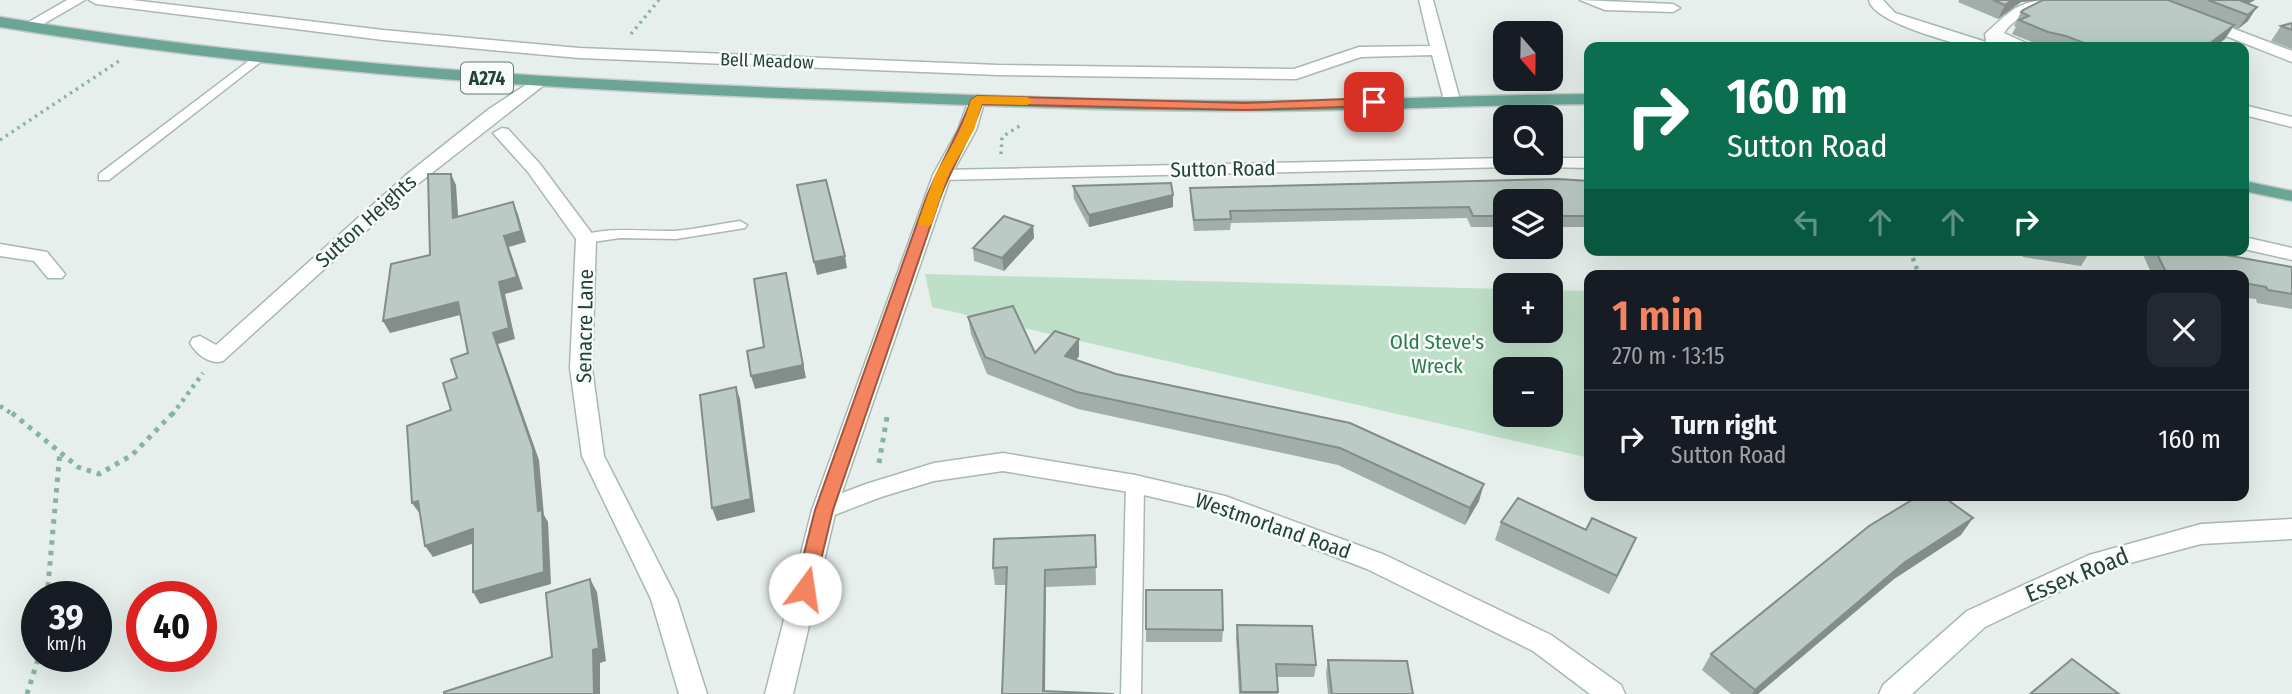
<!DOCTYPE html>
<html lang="en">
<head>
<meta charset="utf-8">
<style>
  :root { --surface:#171b24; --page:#242831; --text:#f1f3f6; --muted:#9ea1a6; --line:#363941; --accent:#f4845f }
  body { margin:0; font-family:"Fira Sans Condensed",sans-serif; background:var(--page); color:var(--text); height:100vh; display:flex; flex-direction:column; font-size:26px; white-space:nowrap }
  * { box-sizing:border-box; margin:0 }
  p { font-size:23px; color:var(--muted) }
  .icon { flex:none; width:38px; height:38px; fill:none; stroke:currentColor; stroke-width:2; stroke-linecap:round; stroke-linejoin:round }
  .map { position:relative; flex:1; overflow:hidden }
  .sheet { position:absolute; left:1584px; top:270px; width:665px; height:231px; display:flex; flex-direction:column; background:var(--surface); border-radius:14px; box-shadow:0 7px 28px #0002 }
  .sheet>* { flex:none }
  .banner { position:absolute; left:1584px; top:42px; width:665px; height:214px; border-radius:14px; box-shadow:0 7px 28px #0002; background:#0b6e4f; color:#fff; overflow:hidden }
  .needle { width:46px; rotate:160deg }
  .buttons { position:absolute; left:1493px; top:21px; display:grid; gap:14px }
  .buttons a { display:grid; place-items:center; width:70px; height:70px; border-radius:14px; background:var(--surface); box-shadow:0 7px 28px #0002; font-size:35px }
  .speed { position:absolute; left:21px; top:581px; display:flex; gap:14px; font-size:35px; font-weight:700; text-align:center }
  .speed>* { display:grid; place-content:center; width:91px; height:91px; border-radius:50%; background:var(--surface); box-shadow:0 7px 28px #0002; line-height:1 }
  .speed small { font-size:18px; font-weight:400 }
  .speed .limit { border:10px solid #d22; background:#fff; color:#111 }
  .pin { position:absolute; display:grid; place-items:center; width:60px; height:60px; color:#fff; margin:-30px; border-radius:14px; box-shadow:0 4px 10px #0006 }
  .me { position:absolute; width:77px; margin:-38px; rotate:14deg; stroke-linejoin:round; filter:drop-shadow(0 0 5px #0008) }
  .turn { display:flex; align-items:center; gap:24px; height:147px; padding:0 28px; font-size:32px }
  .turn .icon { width:91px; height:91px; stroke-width:2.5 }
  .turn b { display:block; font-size:49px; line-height:60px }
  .lanes { display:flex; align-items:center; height:66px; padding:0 28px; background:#0003; justify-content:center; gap:35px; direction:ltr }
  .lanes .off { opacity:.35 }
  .round { display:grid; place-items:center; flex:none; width:74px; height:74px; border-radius:14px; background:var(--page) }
  .head { display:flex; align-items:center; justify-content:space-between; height:119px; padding:0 28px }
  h1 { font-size:42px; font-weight:600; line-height:52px; color:var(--accent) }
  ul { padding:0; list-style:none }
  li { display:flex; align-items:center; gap:21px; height:98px; padding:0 28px; border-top:2px solid var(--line) }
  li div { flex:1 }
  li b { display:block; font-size:26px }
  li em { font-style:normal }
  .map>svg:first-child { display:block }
  .green { fill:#bfe0c8; fill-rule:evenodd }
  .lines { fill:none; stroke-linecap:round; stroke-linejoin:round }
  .service-casing { stroke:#a8b8b2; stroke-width:3 }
  .minor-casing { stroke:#a8b8b2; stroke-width:3 }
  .tertiary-casing { stroke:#a8b8b2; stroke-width:3 }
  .primary-casing { stroke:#c2cac8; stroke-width:3 }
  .path-far2 { stroke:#86b3a5; stroke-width:3.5; stroke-dasharray:2.5 4.5; stroke-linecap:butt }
  .path-far1 { stroke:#86b3a5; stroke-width:4.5; stroke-dasharray:3.5 5; stroke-linecap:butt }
  .path { stroke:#86b3a5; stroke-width:5; stroke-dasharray:4.5 6; stroke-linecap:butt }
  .service { fill:#fff; fill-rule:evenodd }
  .minor { fill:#fff; fill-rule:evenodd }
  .tertiary { fill:#fff; fill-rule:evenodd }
  .primary { fill:#6aa596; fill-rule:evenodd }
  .wall { fill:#a1aea9 }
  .shaded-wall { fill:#838d89 }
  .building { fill:#bbcac4; stroke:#838d89; stroke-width:2 }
  .route { fill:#f4845f; stroke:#9f563e; stroke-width:2 }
  .slow { fill:#f59e0b }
  .labels { text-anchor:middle; stroke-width:5; stroke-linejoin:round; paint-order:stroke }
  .far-street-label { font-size:18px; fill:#24423a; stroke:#f7fbf9 }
  .shield { fill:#f7fbf9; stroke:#637a73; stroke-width:2 }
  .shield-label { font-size:19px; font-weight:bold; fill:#24423a }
  .street-label { font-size:21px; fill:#24423a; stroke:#f7fbf9 }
  .park-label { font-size:21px; fill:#2d7a4b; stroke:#f7fbf9 }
  .near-street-label { font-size:24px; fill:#24423a; stroke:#f7fbf9 }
</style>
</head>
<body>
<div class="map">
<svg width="2292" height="694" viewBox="0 0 2292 694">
  <rect width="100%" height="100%" fill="#e6efeb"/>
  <path class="green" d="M925,274l580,15v42h45l1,-41 38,1v167l-657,-151zM1505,369h45v46h-45z"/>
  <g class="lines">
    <g class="service-casing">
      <g id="service">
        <path d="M259,53l4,1v6l-154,120h-10v-6z"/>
        <path d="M740,221l7,4 -2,3 -69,11 -56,-1 -34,5 -7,-4c15,-14 74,-7 96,-8 22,-2 44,-7 65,-10z"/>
        <path d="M1135,477l6,2 3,5 -3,210h-20l5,-210 3,-5z"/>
      </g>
    </g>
    <g class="minor-casing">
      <g id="minor">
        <path d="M67,0h18l-52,30h-10l-3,-3z"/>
        <path d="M89,0h43l251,30 196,18 419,17 296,4 65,-22 71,-1 -11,-46h14l27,100 -8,5 -8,-5 -12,-45 -71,2 -65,22 -298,-4 -419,-17 -196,-18 -287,-36z"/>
        <path d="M1580,0l93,4 7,4 -7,4 -68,-2z"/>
        <path d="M1869,0h14l12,13 91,29 -1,-8c25,-22 32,-34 68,-34 -14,14 -38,14 -49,33l24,11 3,3h-20l-10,-4v4c-11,0 -24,2 -34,-1 -21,-5 -95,-25 -98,-46z"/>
        <path d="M2203,17l89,34v11l-94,-37 -3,-3 3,-3z"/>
        <path d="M538,77l8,5 -2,3 -125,98 -196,178c-13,4 -26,-6 -33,-18l3,-5 7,-2 16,9 190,-170 83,-66z"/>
        <path d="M2244,105l48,12v10l-48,-12z"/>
        <path d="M502,128l6,1 32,35 56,75 -4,129 12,88 73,143 30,95h-28l-28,-95 -69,-143 -12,-88 6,-129 -48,-67 -35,-39z"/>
        <path d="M1505,158v5h9l-3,4 -569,13 -9,-5 9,-5z"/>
        <path d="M1550,158h39v10l-45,-1 -3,-4h9z"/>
        <path d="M2244,237l48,11v12l-48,-11z"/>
        <path d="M0,244l47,8 18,22 -3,4h-14l-14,-17 -34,-5z"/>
        <path d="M1003,453l132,22 90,21 160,59 166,80 70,50 4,9h-35l-57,-43 -166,-82 -146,-56 -86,-20 -132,-22 -69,10 -53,16 -57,22 -8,-2 -4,-7 4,-7 50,-19 68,-21z"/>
        <path d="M2292,519v20l-91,5 -97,26 -119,57 -73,67h-33l4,-9 84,-74 122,-56 112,-31z"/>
      </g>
    </g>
    <g class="tertiary-casing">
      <path id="tertiary" d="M977,95l8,5 -9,30 -25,45 -115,335 -43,184h-28l47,-184 121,-335 25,-45 11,-30z"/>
    </g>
    <g class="primary-casing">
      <g id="primary">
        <path d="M0,17c277,46 556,63 837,73 136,5 272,11 408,11 115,0 229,-6 344,-7v10c-115,1 -229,7 -344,7 -136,0 -272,-6 -408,-11 -281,-10 -560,-27 -837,-73z"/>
        <path d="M2244,181l48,10v10l-48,-10z"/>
      </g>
    </g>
    <g class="path-far2">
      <path d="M631,34l28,-34"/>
      <path d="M0,140l119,-79"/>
      <path d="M1001,154l1,-17 19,-12"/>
    </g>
    <g class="path-far1">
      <path d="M1910,250l9,25"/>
      <path d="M0,406l14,9"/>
      <path d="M172,415l31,-42"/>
    </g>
    <g class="path">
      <path d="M12,413l66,54 21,7 33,-19 41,-42"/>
      <path d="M879,463l8,-46"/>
      <path d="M47,597l13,-146"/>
      <path d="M27,694l12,-38"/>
    </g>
    <use href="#service" class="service"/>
    <use href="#minor" class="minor"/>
    <use href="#tertiary" class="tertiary"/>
    <use href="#primary" class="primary"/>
  </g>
  <g class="wall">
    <path d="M1959,0h82l-20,2 -23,17 -40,-17z"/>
    <path d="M2043,0h212l-7,4v17l-10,8 -5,-2 -8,12 -11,8h-169l-33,-13 4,-7 -2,-1 7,-14z"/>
    <path d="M2292,23v26l-21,-8 10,-15z"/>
    <path d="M1589,181l-1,46h-38v-26h-45v26h-34l-4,-9 -236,5 -1,7 -36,1 -4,-32v-11z"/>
    <path d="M1073,186l100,21 -84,20 -15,-28z"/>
    <path d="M1033,226l1,12 -30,33 -30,-10 -1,-13z"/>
    <path d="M2020,250h68l1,3 -8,13 -58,-9z"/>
    <path d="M2141,250h57l94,17v42l-35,-6 -1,-4 -12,-1v-23h-92z"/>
    <path d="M968,317l67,36 44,-14v17l-3,4 40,14 234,49 129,78 -14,24 -127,-60 -260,-56 -91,-35 -16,-40z"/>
    <path d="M1501,522l85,8 42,26 -19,38 -114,-54z"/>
    <path d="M1095,535l1,50 -50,2 -44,107 5,-109h-12l-2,-17z"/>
    <path d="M1961,535l-67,44 -136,115h-27l-29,-24 9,-16z"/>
    <path d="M1146,590l77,40 -1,12h-76z"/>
    <path d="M1237,625l79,40 -2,12h-37l1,17h-39l-3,-56z"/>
    <path d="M1328,660l85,34h-85l-2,-21z"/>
  </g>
  <g class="shaded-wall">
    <path d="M2012,0h29l-20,2 -23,17 7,-14z"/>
    <path d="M2239,0h16l-19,9z"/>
    <path d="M2257,7l-9,14 -10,8 10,-14z"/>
    <path d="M2234,25l-9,14 -11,8h-9z"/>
    <path d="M451,174l5,11 3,45 -6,-12z"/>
    <path d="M1173,195v12l-84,20v-12z"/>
    <path d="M513,202l5,12 8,28 -17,5 14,42 -18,5 10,45 -17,5 41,116 5,55 4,7 3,62 -71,20 -7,-12 65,-81 -45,-178 11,-97z"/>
    <path d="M1033,226l1,12 -30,33 -2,-13z"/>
    <path d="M845,256l2,12 -30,7 -3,-13z"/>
    <path d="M786,273l20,105 -51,11 -4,-13 52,-11z"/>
    <path d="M458,302l6,12 -74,19 -7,-12z"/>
    <path d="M1079,339v17l-13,17 -1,-17z"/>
    <path d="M736,387l4,12 15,113 -38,9 -5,-13z"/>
    <path d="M1484,484l-5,17 -14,24 5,-17z"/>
    <path d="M418,501l2,13 -8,-11z"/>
    <path d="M1973,518l-12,17 -67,44 -136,115h-6l3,-4 150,-128z"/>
    <path d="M473,529l7,12 -47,16 -8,-11z"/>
    <path d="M1636,538l-8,18 -19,38 8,-18z"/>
    <path d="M1045,570l1,17 -1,107h-2z"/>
    <path d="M590,579l7,13 9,69 -6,2v31h-6z"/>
  </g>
  <g class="building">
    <path d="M1993,0h19l-7,5z"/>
    <path d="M2043,0h125l66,25 -29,22h-111l-28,-11 -18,-4 -29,-12 10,-4 -8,-4 2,-2z"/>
    <path d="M2208,0h32h-1l18,7 -9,8z"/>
    <path d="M2292,23v7l-11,-4z"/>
    <path d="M428,174h23l2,44 60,-16 8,29 -17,5 13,41 -18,5 10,46 -16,5 40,116 5,62 4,-1 2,62 -71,20v-63l-48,17 -7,-45 -6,2 -5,-77 44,-16 -8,-27 14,-5 -6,-19 17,-6 -10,-51 -75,19 8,-57 39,-9z"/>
    <path d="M1558,179l31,2v26l-2,-1 2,5v5h-39v-15h-45v15h-32l-4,-9 -239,4 1,8 -37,1 -4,-32z"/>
    <path d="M826,180l19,76 -31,6 -17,-77z"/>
    <path d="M1171,183l2,12 -84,20 -16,-29z"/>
    <path d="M1004,216l29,10 -31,32 -29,-10z"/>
    <path d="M2069,250h19l1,3z"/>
    <path d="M2155,250h43l94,17v27l-24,-4 -2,-3 -22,-4v-8h-60l-18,-3z"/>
    <path d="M786,273l17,92 -52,11 -4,-25 17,-4 -10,-68z"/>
    <path d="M1013,306l22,47 20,-22 24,8 -14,17 51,18 234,49 134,61 -14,24 -130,-60 -263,-56 -92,-35 -17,-40z"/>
    <path d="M736,387l15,112 -39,9 -12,-113z"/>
    <path d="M1920,495h21l32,23 -68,44 -150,128 -44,-36 158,-128z"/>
    <path d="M1518,498l68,32 6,-12 44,20 -19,38 -116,-54z"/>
    <path d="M1095,535l1,32 -51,3 -2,121 71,3h-112l5,-127 -14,1 1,-29z"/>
    <path d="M590,579l9,69 -6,2 1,44h-150v-2l108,-35 -6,-64z"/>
    <path d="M1146,590h76l1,40 -77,-1z"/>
    <path d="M1237,625l75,1 4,39 -40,-1 2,28h-37z"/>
    <path d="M2072,659l47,35h-89z"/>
    <path d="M1328,660l79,1 6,33h-81z"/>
  </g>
  <path class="route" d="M977,96l268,7 129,-5 7,4 -7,4 -129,4 -263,-6c-11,34 -31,63 -43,97l-106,309 -19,79 -3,6 -6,2 -7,-2 -3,-6 20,-79 110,-309c13,-35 34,-66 46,-101z"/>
  <path class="slow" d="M977,96l50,1 6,4 -6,4 -45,-1 -8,26 -26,45 -16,48 -2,3h-10l-2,-3 17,-48 26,-45 10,-30z"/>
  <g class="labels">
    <g class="far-street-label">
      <text transform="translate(767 61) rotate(2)" y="6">Bell Meadow</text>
    </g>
    <rect class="shield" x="461" y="62.5" width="52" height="31" rx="5"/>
    <g class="shield-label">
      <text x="487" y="85">A274</text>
    </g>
    <g class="street-label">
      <text transform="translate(1223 169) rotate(-1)" y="7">Sutton Road</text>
      <text transform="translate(366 221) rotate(-42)" y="7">Sutton Heights</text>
      <text transform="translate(585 326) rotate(-89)" y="7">Senacre Lane</text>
      <text transform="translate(1273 526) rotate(19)" y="7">Westmorland Road</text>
    </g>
    <g class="park-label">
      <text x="1437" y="349">Old Steve's<tspan x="1437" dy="24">Wreck</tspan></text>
    </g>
    <g class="near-street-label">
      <text transform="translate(2077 575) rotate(-22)" y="8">Essex Road</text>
    </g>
  </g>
</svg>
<div class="buttons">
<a><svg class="needle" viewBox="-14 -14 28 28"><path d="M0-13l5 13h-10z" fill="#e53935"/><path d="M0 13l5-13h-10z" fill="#9ea1a6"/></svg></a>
<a><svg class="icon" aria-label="search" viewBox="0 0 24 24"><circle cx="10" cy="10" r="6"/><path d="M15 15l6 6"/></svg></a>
<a><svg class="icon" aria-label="layers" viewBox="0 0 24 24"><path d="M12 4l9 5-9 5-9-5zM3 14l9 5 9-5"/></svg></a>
<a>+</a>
<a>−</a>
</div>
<div class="speed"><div>39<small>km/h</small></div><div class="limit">40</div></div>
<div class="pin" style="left:1374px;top:102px;background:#d93025"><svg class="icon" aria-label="arrive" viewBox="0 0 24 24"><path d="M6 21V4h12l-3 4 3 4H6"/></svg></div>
<svg class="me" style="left:805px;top:589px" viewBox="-20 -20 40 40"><circle r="19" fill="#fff"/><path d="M0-13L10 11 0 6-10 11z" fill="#f4845f"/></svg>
<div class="banner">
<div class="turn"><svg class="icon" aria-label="right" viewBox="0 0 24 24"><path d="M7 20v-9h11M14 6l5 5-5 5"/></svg><div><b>160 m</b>Sutton Road</div></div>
<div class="lanes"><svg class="icon off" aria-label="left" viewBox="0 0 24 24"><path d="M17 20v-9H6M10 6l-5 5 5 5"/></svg><svg class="icon off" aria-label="ahead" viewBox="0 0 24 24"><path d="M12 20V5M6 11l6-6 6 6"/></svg><svg class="icon off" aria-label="ahead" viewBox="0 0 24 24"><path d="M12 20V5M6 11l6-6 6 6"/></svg><svg class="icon" aria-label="right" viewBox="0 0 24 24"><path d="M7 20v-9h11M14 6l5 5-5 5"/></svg></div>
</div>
<section class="sheet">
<div class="head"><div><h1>1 min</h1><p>270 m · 13:15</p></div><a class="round"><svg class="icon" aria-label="close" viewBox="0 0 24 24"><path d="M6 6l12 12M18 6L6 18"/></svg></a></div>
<ul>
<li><svg class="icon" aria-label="right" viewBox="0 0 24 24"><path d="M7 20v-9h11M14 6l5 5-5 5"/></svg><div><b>Turn right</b><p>Sutton Road</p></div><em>160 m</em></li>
</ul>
</section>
</div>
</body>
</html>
